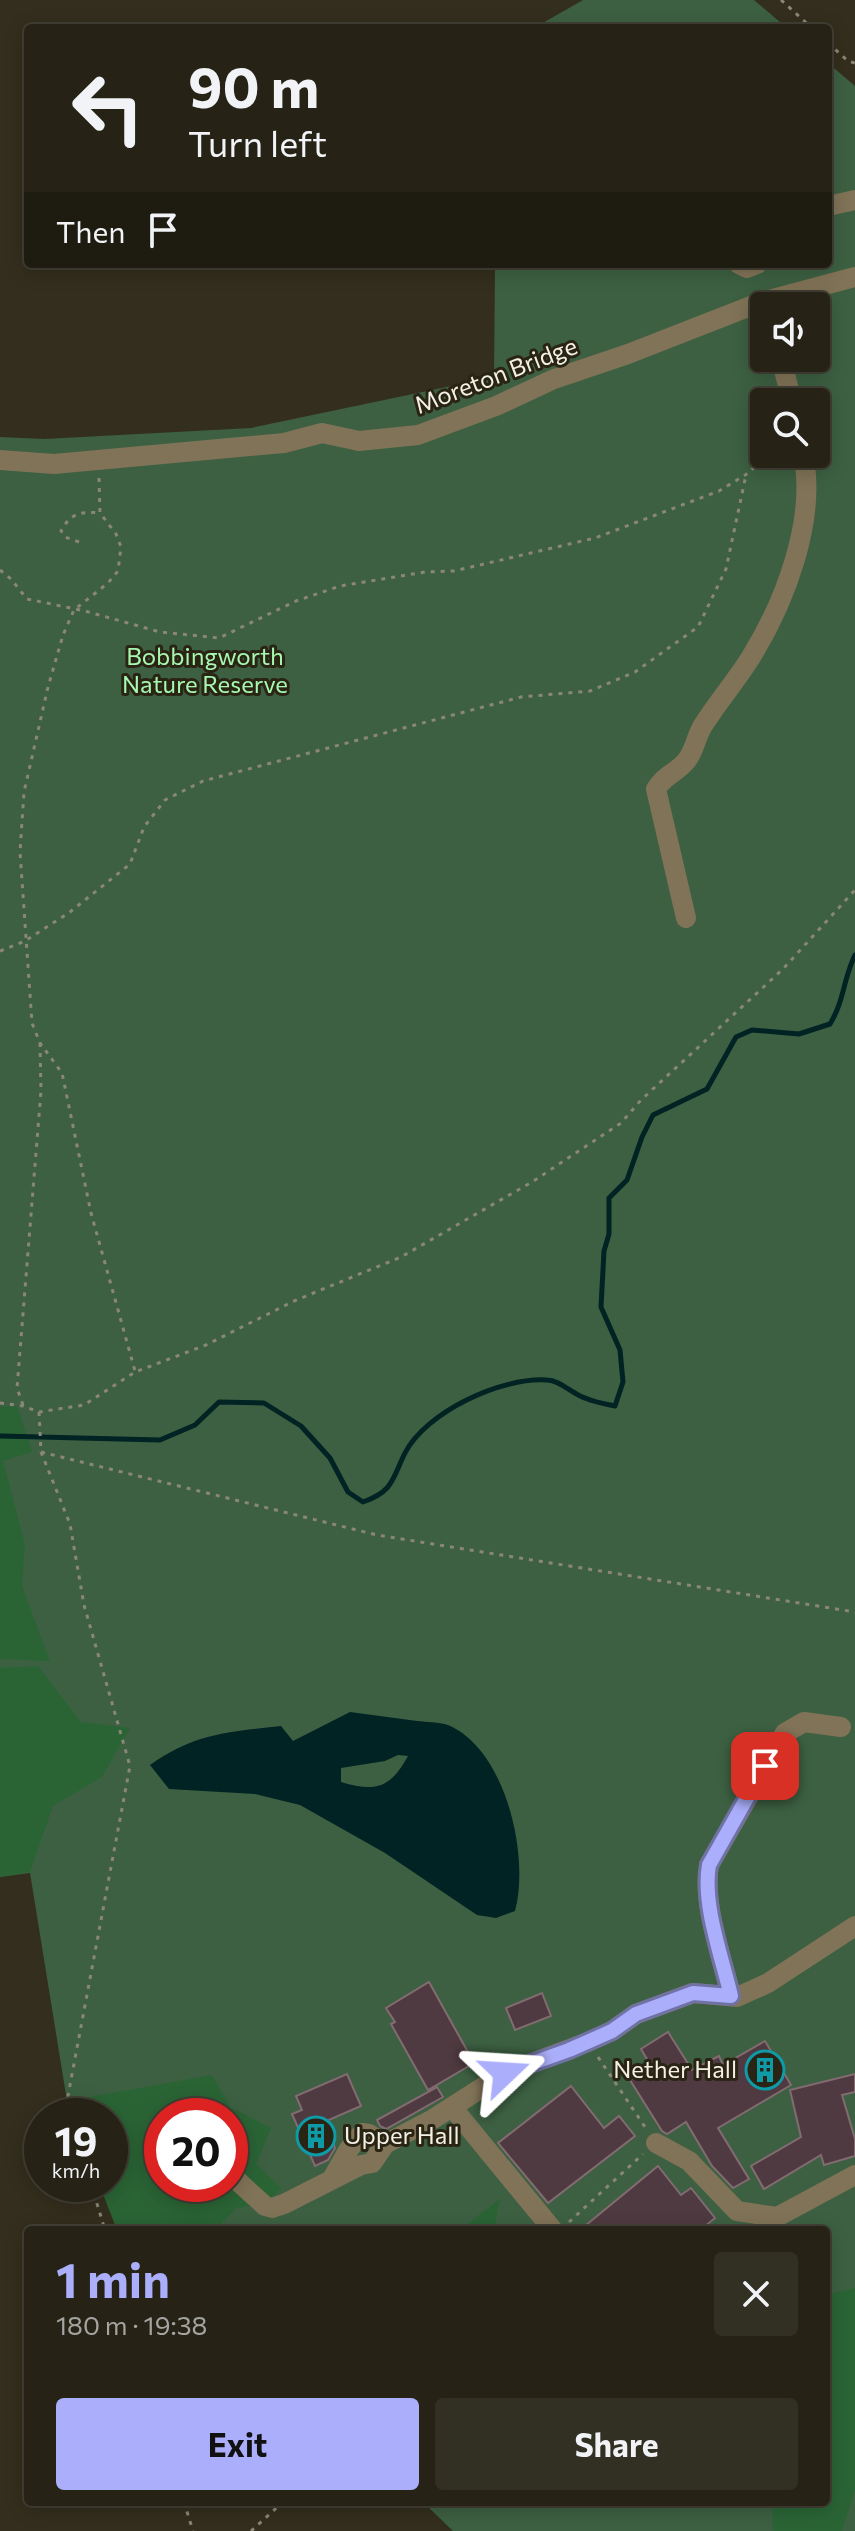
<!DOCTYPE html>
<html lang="en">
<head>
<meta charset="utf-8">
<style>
  :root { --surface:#262216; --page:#322f23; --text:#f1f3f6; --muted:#a4a4a1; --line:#423f35; --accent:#abaffb }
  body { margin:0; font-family:Commissioner,sans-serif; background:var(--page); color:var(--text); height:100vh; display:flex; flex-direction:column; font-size:30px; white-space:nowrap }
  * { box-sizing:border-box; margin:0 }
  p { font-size:26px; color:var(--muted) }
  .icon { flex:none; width:44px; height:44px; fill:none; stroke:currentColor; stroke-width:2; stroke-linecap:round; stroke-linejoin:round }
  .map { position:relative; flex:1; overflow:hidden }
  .details { position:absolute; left:24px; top:2226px; width:806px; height:280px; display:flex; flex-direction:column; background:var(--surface); border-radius:8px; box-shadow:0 4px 20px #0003,0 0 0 2px var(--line) }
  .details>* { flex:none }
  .hud { position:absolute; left:24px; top:24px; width:808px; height:244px; border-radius:8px; box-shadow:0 4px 20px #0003,0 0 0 2px var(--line); background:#262216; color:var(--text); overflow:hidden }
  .tools { position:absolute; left:750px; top:292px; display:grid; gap:16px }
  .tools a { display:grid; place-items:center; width:80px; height:80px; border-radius:8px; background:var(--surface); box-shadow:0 4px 20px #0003,0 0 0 2px var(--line); font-size:40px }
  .speed { position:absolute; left:24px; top:2098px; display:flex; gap:16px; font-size:40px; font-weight:700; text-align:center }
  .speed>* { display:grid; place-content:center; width:104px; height:104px; border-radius:50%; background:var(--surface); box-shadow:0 4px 20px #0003,0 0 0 2px var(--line); line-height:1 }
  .speed small { font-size:20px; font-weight:400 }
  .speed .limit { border:12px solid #d22; background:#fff; color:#111 }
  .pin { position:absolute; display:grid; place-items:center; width:68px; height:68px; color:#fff; margin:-34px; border-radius:16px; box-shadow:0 4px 12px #0006 }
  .me { position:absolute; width:88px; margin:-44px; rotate:70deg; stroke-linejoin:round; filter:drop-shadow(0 0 6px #0008) }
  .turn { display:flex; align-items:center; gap:28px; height:168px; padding:0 32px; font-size:36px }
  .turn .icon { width:104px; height:104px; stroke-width:2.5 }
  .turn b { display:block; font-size:56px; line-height:68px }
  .then { display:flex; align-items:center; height:76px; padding:0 32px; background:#0003; gap:16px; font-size:30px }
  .round { display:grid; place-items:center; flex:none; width:84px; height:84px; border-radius:8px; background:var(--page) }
  .summary { display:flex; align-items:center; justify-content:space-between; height:136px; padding:0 32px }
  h1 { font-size:48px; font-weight:700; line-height:60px; color:var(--accent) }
  .cta { display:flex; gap:16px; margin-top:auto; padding:16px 32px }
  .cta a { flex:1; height:92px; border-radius:8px; background:var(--accent); color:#111; font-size:32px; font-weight:700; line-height:92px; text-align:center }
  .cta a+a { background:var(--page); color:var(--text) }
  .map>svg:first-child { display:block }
  .green { fill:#3d6042; fill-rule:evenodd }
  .forest { fill:#2a6435; fill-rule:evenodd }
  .water { fill:#012323; fill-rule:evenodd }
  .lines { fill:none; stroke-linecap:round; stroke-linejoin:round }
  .stream { stroke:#012323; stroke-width:5 }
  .building { fill:#4e3a40; stroke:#826b71; stroke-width:2 }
  .path { stroke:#8a8678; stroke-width:3; stroke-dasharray:4 6; stroke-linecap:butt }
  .minor { stroke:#807357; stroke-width:20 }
  .route-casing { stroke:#6f72a3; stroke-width:20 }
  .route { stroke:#abaffb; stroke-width:14 }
  .labels { text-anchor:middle; stroke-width:6; stroke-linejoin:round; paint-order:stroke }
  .street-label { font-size:24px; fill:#f3f0e5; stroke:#292413 }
  .park-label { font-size:24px; fill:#a6f8b0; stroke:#292413 }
  .poi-label { font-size:24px; fill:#f3f0e5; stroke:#292413; text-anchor:end }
</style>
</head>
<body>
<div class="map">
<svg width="855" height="2531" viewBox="0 0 855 2531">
  <rect width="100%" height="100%" fill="#332e1d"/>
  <g class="green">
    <path d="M583,0h171l33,28h-253z"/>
    <path d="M828,63l27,23v2445h-402l-30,-29h403v-272h-700l-16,-46v-68h-36l-7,-15 -37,-228 -30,4v-1440l44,2 207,-11 243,-51 1,-113h333zM764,306h52v52h-52zM764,402h52v52h-52zM162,2116h68v68h-68z"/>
  </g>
  <g class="forest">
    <path d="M17,1406l15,46 -29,9 22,84 -3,41 28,75 -50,-2v-252z"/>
    <path d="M38,1666l43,56 49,6 -28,49 -49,29 -23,66 -30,5v-209z"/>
    <path d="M212,2075l18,32 41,21 -15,36 25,24 -16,16 -29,4 -21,22h-98l-18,-46h11v-68h-37l-6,-15zM162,2116h68v68h-68z"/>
    <path d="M500,2199l-6,31h-34l5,-4z"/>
    <path d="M855,2288v202l-13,41h-69l-1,-29h54v-207z"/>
  </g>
  <path class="water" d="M350,1712c22,3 45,6 67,9 10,1 22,1 31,4 58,24 82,132 67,186l-19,7 -19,-3 -92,-62 -85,-48 -45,-11 -86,-5 -19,-24c45,-32 79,-33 131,-39l12,15zM398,1755l10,1c-18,33 -33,36 -67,26v-14l44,-7z"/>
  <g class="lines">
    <path class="stream" d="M0,1436l160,4 35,-15 24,-23 45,1 37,23 29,32 18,34 15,10c31,-11 29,-23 42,-49 21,-41 96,-76 142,-73 13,0 25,14 38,18 9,4 20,6 30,8l8,-24 -3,-32 -19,-43 3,-56 5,-17v-36l18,-18 15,-43 11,-22 54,-26 29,-52 16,-7 47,4 31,-10c15,-25 13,-45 25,-69"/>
  </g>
  <g class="building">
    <path d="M429,1982l45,81 -46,27 -37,-66 4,-2 -9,-14z"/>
    <path d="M542,1993l9,23 -36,14 -9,-22z"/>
    <path d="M668,2032l24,38 27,-14 4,9 42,-24 26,44 -73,43 31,51 -16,9 -21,-22 -26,-44 -19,12 -5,-3 -32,-51 21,-14 -10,-17z"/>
    <path d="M347,2074l14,32 -37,16 11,26 -7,12 -13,6 -23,-52 10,-4 -6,-14z"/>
    <path d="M855,2074v18l-13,3 13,44v17l-31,9 -3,-10 -57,34 -13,-23 50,-29 -11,-47z"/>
    <path d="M571,2086l33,42 15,-12 16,20 -87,67 -50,-60z"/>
    <path d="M437,2087l6,10 -57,32 -6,-3 -3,-6z"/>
    <path d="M658,2166l23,29 10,-7 24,30 -15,12h-120z"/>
  </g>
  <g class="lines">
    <g class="path">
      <path d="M781,0l31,28"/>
      <path d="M828,43l20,18 7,2"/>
      <path d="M99,478l1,35 16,21 5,13 -3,24 -10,12 -34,27 -11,25 -15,52 -24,105 -4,60 12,171 8,20 22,30 29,140 44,158"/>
      <path d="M79,542l-14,-5 -4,-6c9,-17 19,-20 39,-18"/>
      <path d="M0,570l11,9 16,20 58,12 75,21 59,6 77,-37 44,-15 85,-14 29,-1 141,-33 124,-47 31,-19 15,-18"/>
      <path d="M0,951l25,-10 45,-29 60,-48 14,-37 21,-27 38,-19 318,-84 69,-6 45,-19 63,-45 28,-58 20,-94"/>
      <path d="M0,1403l23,3 16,6 45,-7 51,-33 71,-27 88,-44 107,-44 131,-75 89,-59 20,-23 142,-131 72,-79"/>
      <path d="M23,1405l-6,-17 24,-297 -1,-48"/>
      <path d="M39,1412l2,40 29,72 14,81 46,161 -63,335 4,15"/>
      <path d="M41,1452l336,83 478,77"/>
      <path d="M598,2057l47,70"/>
      <path d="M91,2184l14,46"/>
      <path d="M569,2222l74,-68"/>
      <path d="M184,2502l9,29"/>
      <path d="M251,2531l32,-29"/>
    </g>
    <g class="minor">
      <path d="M828,206l27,-6"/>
      <path d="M739,264l8,4 10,-4"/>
      <path d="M781,358l11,44"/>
      <path d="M0,460l54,4 230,-21 38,-10 37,8 59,-6 78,-29 58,-27 74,-25 133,-52 94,-25"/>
      <path d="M686,918l-30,-129c7,-13 22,-17 31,-29 7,-9 9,-22 15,-33 15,-24 34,-46 49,-70 34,-55 66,-138 52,-203"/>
      <path d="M731,1996c-9,-39 -29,-92 -22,-131l76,-132 19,-11 37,5"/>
      <path d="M452,2107l101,123"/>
      <path d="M656,2143l33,18 48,50 40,6 78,-42"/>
      <path d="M230,2174l35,32 7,2 12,-4 77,-39 11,-2 13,-19 48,-25 72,-46 83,-31 24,-11 24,-17 57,-21 44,4 31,-14 87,-57"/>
      <path d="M332,2179l17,-30 13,-16 7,1 16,10"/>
    </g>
  </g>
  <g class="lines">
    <g class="route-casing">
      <path id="route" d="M505,2073l64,-23 43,-19 24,-17 57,-21 38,3c-9,-39 -29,-92 -22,-131l56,-99"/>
    </g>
    <use href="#route" class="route"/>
  </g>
  <defs>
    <g id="building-ring" transform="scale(2)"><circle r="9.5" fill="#292413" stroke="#0f9aa8" stroke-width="1.5"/><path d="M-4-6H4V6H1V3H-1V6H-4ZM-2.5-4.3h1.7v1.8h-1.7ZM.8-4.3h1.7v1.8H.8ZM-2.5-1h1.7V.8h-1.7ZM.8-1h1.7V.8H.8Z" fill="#0f9aa8"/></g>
  </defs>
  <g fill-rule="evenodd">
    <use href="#building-ring" x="765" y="2070"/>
    <use href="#building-ring" x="316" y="2136"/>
  </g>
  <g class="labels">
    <g class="street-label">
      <text transform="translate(496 376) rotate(-21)" y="8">Moreton Bridge</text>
    </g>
    <g class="park-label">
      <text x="205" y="665">Bobbingworth<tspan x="205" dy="28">Nature Reserve</tspan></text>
    </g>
    <g class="poi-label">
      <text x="737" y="2078">Nether Hall</text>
      <text x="344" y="2144" text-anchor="start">Upper Hall</text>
    </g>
  </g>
</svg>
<div class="tools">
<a><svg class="icon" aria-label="sound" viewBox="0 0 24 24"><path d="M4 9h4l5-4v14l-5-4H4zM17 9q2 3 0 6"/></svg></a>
<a><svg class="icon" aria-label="search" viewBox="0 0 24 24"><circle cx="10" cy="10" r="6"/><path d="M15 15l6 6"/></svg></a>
</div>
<div class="speed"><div>19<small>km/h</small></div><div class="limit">20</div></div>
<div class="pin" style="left:765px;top:1766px;background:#d93025"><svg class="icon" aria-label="arrive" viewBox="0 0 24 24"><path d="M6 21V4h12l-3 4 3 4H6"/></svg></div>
<svg class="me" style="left:505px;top:2073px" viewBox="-20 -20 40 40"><path d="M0-17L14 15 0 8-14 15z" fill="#abaffb" stroke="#fff" stroke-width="4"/></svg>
<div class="hud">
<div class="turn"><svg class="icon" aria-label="left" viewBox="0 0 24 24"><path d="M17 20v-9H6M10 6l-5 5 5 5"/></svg><div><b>90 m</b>Turn left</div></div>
<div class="then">Then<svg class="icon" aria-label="arrive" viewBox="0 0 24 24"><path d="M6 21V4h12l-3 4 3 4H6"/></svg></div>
</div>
<section class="details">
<div class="summary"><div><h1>1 min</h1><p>180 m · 19:38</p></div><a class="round"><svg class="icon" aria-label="close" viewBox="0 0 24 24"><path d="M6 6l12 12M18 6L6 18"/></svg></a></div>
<div class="cta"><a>Exit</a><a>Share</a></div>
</section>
</div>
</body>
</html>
